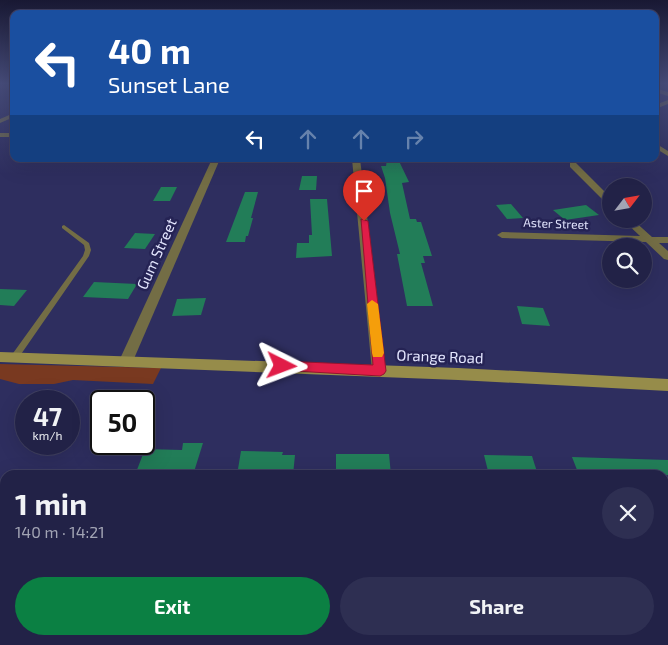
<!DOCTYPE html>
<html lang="en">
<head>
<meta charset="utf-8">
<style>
  :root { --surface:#222247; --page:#2e2f52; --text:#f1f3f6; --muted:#a2a4b4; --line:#3f3f60; --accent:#0b8043 }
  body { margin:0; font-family:"Exo 2",sans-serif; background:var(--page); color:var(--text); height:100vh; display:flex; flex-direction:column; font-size:19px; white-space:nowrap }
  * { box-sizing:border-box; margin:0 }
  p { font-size:16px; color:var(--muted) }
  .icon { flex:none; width:28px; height:28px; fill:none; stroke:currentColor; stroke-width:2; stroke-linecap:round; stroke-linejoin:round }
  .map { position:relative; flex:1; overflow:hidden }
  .side { position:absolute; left:0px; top:470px; width:669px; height:175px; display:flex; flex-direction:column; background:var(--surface); border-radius:15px 15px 0 0; box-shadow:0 5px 20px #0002,0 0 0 1px var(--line) }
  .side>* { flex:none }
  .guide { position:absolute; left:10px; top:10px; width:649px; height:152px; border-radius:10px; box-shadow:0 5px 20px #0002,0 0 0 1px var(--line); background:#1a4fa0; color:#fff; overflow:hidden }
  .needle { width:32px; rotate:59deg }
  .controls { position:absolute; left:602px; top:178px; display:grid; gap:10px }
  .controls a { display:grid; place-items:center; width:50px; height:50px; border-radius:50%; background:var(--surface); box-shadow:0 5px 20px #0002,0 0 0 1px var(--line); font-size:25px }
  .speed { position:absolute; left:15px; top:390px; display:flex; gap:10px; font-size:25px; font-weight:700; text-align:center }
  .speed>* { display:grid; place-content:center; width:65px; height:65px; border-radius:50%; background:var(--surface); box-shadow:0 5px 20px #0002,0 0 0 1px var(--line); line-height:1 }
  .speed small { font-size:12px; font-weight:400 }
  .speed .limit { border:2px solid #111; border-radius:8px; background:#fff; color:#111 }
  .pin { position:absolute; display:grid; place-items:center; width:42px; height:42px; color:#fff; margin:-51px -21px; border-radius:50% 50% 50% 0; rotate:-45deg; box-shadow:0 0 5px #0007 }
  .pin .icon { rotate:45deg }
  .me { position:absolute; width:55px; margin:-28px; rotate:93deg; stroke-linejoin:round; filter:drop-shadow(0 0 4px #0008) }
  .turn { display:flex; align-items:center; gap:18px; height:105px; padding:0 15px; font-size:22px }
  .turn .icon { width:65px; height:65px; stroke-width:2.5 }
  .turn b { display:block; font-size:35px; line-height:42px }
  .lanes { display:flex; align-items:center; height:48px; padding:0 15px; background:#0003; justify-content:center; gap:25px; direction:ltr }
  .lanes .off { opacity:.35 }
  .round { display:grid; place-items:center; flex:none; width:52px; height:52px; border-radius:26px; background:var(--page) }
  .headline { display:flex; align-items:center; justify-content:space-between; height:85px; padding:0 15px }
  h1 { font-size:30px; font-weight:700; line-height:38px }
  .cta { display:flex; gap:10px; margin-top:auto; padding:10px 15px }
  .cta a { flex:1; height:58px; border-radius:30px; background:var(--accent); color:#fff; font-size:20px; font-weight:700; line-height:58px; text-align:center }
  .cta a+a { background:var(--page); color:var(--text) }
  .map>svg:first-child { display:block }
  .green { fill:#793920 }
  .building { fill:#227d58 }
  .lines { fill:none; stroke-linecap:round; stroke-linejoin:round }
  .service { fill:#736d45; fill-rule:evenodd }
  .minor { fill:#736d45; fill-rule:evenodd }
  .tertiary { fill:#736d45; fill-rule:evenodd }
  .secondary { fill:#968c4a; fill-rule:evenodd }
  .route { fill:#e11d48; stroke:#92132f }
  .slow { fill:#f59e0b }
  .labels { text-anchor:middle; stroke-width:5; stroke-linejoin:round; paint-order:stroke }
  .far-street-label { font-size:12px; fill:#e3e5fe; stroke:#252354 }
  .street-label { font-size:15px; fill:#e3e5fe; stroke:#252354 }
</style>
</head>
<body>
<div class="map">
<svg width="668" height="645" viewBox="0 0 668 645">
  <rect width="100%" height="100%" fill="#2e2e5f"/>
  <path class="green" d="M0,364l161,4 -8,16 -80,-4 -19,4h-35l-19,-5z"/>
  <g class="building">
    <path d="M387,159h11l11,23 -7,1 8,36h6l1,3h4l11,34h-9l2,7h-4l12,43h-26l-10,-52h3l-10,-41 -5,-35 -4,-12h5z"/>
    <path d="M302,176h15l-1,14h-17z"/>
    <path d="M161,187h16l-7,14h-17z"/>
    <path d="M245,192h13l-7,26h2l-5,18h-2l-1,6h-19z"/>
    <path d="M310,199h17l5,57 -36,2 1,-15h12v-8h3z"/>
    <path d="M511,204l12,14 -16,1 -11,-14z"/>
    <path d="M586,205l13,10 -34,5 -12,-10z"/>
    <path d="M135,233l20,1 -10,15 -21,-1z"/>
    <path d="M94,282l43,2 -9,15 -45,-2z"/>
    <path d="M0,289l27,1 -13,16 -14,-1z"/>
    <path d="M206,298l-5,17 -29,1 5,-17z"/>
    <path d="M517,306l26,2 7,18 -28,-2z"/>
    <path d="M183,443h20l-10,32h-58l10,-26 37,1z"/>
    <path d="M241,451l42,1 -1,3h13l-2,20h-56z"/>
    <path d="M336,454h53l2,21h-55z"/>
    <path d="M484,455l48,1 6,19h-49z"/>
    <path d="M572,457l96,3v15h-89z"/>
  </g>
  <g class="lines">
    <path class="service" d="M64,225l25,18 2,7 -2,6 -72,104 -3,1 -3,-1 -1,-2 1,-2 72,-100 2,-6 -1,-5 -22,-17v-2z"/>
    <g class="minor">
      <path d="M655,88l13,4v4l-13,-4z"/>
      <path d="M668,100v4l-13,5v-4z"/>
      <rect x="0" y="133" width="14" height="4"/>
      <path d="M655,143l13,8v5l-13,-8z"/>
      <path d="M212,159h8l-87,202 -2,4 -5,2 -5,-2 -2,-4z"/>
      <path d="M570,163h6l35,35v8l-3,-1 -38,-38z"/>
      <path d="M622,219h10l20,18h16v6h-9l9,8v9l-4,-1 -18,-17 -144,-4 -5,-3 5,-3 138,4z"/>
    </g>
    <g class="tertiary">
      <path d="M14,113v4l-14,6v-4z"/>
      <path d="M352,159h8l26,212 -2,4 -5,2 -5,-2 -2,-4z"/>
    </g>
    <path class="secondary" d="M0,352l458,16 210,11v12l-210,-11 -458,-18z"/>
  </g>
  <linearGradient id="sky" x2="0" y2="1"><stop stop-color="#191934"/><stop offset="0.48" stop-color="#464c7a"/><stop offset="1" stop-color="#464c7a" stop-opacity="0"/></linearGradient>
  <rect width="668" height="174" fill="url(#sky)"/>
  <path class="route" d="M361,219l7,2 18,150 -2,3 -4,2 -103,-6 -1,-4 1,-3 5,-2 91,4z"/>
  <path class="slow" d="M372,300l6,4 6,49 -2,4h-9l-1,-4 -5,-49z"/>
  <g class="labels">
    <g class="far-street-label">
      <text transform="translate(556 224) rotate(2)" y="4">Aster Street</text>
    </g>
    <g class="street-label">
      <text transform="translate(157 254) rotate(-66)" y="5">Gum Street</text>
      <text transform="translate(440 357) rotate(2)" y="5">Orange Road</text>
    </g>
  </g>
</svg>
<div class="controls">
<a><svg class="needle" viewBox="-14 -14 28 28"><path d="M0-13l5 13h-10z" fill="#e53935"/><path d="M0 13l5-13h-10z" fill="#a2a4b4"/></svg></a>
<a><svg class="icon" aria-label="search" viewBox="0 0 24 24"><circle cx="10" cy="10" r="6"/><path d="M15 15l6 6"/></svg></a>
</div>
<div class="speed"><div>47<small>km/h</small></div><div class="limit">50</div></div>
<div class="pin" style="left:364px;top:221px;background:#d93025"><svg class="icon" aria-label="arrive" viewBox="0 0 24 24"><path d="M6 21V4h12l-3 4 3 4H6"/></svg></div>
<svg class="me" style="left:282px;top:366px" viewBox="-20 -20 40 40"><path d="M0-17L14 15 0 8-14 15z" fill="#e11d48" stroke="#fff" stroke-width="4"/></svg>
<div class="guide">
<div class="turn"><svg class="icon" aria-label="left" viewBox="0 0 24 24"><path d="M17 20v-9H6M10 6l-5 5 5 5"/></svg><div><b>40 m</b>Sunset Lane</div></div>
<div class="lanes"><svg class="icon" aria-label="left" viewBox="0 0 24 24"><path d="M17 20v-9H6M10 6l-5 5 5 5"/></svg><svg class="icon off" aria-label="ahead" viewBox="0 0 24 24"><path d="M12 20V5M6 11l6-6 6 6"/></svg><svg class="icon off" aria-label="ahead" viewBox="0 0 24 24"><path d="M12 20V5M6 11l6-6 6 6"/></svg><svg class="icon off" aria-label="right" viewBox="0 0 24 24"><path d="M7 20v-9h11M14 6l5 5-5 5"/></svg></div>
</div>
<section class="side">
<div class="headline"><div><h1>1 min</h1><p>140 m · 14:21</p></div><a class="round"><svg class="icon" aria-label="close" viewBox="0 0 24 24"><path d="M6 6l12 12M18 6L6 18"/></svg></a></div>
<div class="cta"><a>Exit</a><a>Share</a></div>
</section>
</div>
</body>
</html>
